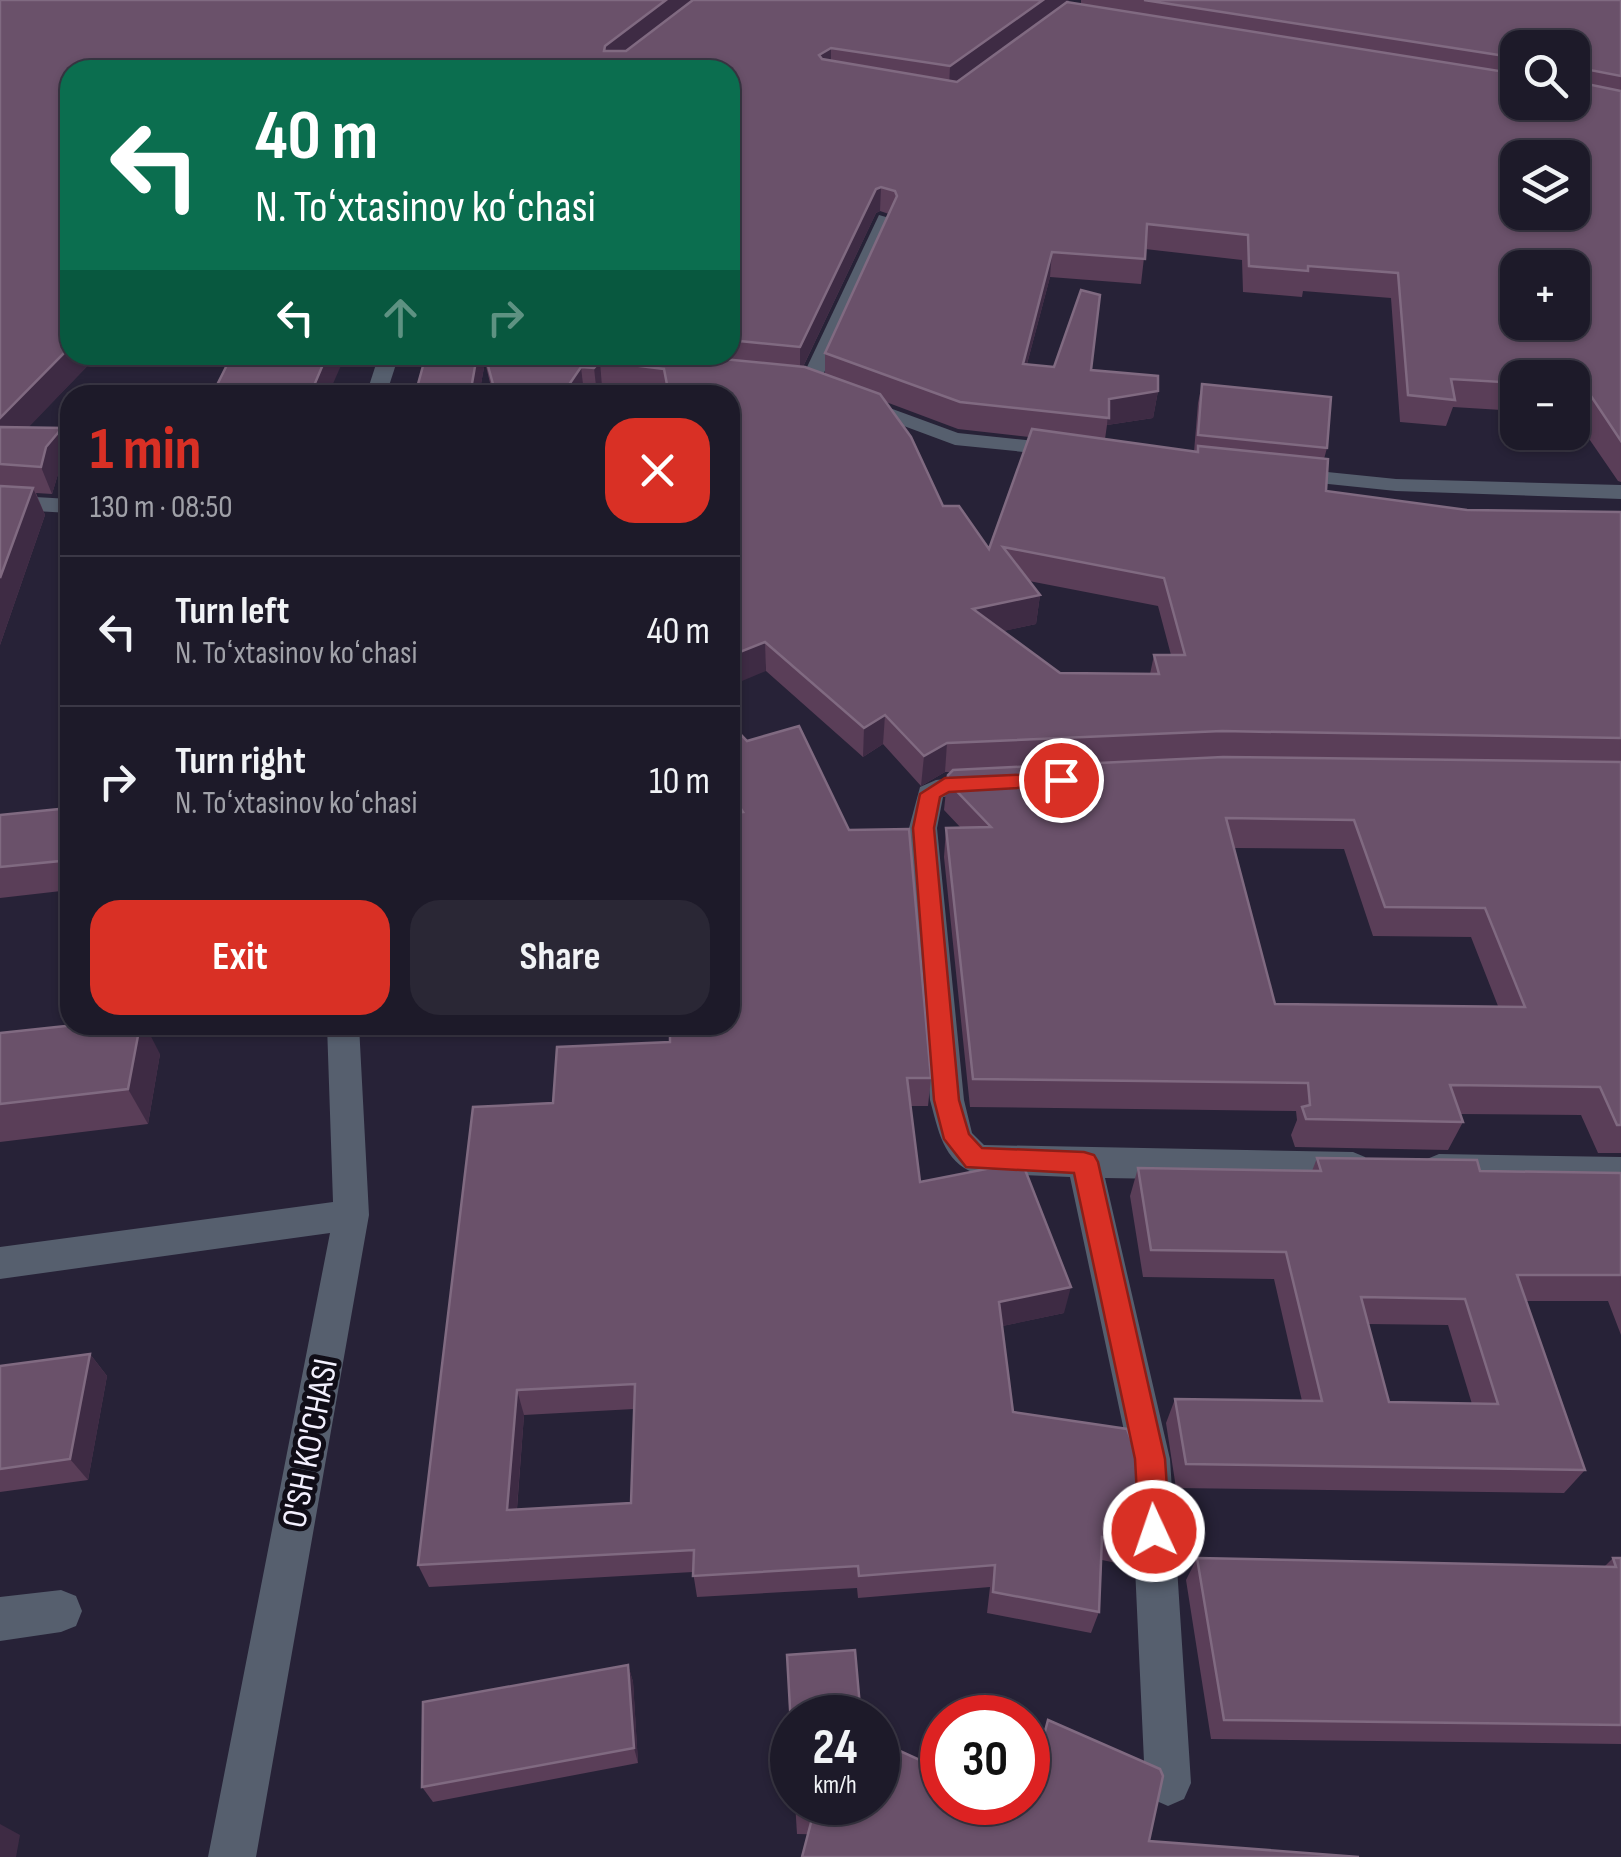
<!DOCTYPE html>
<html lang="en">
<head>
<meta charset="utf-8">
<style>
  :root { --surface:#1d1a29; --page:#2a2735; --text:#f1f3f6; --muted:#a0a1a8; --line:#3b3846; --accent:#d93025 }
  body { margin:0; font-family:"Sofia Sans Condensed",sans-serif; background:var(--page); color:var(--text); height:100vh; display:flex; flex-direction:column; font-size:38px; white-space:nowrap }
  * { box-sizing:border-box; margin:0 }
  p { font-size:32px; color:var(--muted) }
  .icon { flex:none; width:55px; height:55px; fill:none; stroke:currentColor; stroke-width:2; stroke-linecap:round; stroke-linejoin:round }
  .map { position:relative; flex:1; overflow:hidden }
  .details { position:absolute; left:60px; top:385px; width:680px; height:650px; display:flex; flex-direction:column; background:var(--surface); border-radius:30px; box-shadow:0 2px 8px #0004,0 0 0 2px var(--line) }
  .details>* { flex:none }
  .top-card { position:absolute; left:60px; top:60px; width:680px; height:305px; border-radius:30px; box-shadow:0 2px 8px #0004,0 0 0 2px var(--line); background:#0b6e4f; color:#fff; overflow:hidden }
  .fabs { position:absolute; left:1500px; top:30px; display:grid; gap:20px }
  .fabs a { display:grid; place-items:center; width:90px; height:90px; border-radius:20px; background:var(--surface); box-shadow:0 2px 8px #0004,0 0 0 2px var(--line); font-size:50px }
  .speed { position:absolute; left:770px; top:1695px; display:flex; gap:20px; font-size:50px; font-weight:700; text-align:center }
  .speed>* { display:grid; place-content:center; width:130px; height:130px; border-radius:50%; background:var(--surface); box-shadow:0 2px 8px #0004,0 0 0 2px var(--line); line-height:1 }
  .speed small { font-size:25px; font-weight:400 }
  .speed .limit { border:15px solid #d22; background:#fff; color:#111 }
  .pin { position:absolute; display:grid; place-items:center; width:85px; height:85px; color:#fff; margin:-42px; border:5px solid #fff; border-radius:50%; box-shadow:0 2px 10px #0007 }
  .me { position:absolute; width:110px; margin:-55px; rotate:357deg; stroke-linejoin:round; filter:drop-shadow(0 0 8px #0008) }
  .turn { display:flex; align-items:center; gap:35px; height:210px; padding:0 30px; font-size:45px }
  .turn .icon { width:130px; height:130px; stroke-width:2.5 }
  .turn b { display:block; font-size:70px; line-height:85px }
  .lanes { display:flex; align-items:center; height:95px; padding:0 30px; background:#0003; justify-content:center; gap:50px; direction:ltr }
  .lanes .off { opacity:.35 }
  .round { display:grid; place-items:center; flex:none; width:105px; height:105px; border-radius:30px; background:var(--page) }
  .summary { display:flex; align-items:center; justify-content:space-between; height:170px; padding:0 30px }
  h1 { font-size:60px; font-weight:700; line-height:75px; color:var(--accent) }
  .action { display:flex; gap:20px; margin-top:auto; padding:20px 30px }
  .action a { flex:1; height:115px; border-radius:30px; background:var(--accent); color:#fff; font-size:40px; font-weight:700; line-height:115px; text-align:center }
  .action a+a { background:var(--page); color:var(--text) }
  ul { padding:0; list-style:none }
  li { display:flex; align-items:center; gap:30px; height:150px; padding:0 30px; border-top:2px solid var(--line) }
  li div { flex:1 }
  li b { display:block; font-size:38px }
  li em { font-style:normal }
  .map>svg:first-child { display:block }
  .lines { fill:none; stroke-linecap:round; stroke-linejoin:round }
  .street { fill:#565f6e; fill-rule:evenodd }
  .wall { fill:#5a3e58; fill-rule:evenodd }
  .shaded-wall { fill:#3e2b44 }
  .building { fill:#6a516a; stroke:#806a81; stroke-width:2.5; fill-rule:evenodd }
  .route { fill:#d93025; stroke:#8d1f18; stroke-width:2.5 }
  .labels { text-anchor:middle; stroke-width:10; stroke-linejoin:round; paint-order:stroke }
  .near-street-label { font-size:35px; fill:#f3f0fe; stroke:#100d17 }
</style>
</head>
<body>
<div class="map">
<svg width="1621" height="1857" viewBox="0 0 1621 1857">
  <rect width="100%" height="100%" fill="#272237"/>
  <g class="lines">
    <g class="street">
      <path d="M879,215l14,4 -74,165 -3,4h-14l-3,-4z"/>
      <path d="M379,355h20l-13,40h-20z"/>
      <path d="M857,396l101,37 106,11 10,6 -10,6 -109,-11 -105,-39 -3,-4z"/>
      <path d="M1288,468l108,11 225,6v14l-225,-8 -116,-12 -3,-5 3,-5z"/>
      <path d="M0,495l70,4v14l-70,-4z"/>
      <path d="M988,774l10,3 4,6 -4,6 -55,8 -6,31 27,272 8,33 12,12 369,7 12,5 5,10 -5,10 -12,5 -248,-4 65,281 21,324 -7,16 -16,7 -16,-7 -7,-16 -15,-324 -60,-282 -95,-4c-32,-11 -37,-44 -45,-73l-21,-272 11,-41 16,-7z"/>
      <path d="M327,1025h32l10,190 -113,642h-48l122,-624 -330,46v-32l333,-45z"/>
      <path d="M1439,1154l182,3v30l-182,-3 -12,-5 -5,-10 5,-10z"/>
      <path d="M61,1590l15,6 6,15 -6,15 -15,6 -61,9v-44z"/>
    </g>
  </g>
  <g class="wall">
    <path d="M0,0h1069l-84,62 96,-57v-5h540v482l-3,-1 -46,-67v-36h-54v33l-65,-4 -7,19 -46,-4 -9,-124 -88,-7 -1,6 -59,-5 -1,-32 -97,-11 -4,35 -91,-7 -23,87 64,6 67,21 -5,27 -46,7 -2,14 89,13 4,-49 4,-19 125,64 -3,11 2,32 141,19 154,2v641h-23l-17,-38 -121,-1 3,8 -15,28 -153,-3 -4,-12 6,-15 -1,-9 -326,-4 -26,-250 2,-29h15l-17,-18 3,-29 4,-9h-6l-24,14 -38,-42 -20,13 -97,-86 -36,-276h-67l-61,-8 -5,8 -13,-2 -1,2h-90l-8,-33 -6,33h-64l11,-40h304v-285h-660v285h28l-70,72 34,1 8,20v10l-12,16 -6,20 -16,-1 9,22 -45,130zM1518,48l54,54h-54zM880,211l9,3 -64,139v21l-22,-7 73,-154zM886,402l72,27 71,8 -40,112 -46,-43zM1029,581l129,25 13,49h-17l-4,19 -90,-1 -57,-42 33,-7 4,-29zM1234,848l110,1 29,87 98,1 27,69 -223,-2z"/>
    <path d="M730,723l201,355 -3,28h-17l9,76 144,131 -62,13 11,86 128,131 -10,23 -29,-6 -3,52 -8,21 -104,-20 3,-26 -132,11 -1,-10 -160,9 -4,-25 -264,15 -11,-22 135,-462 117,-61 60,-17zM634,1409l-3,94 -114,6 7,-94z"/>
    <path d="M70,808v82l-70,8v-83z"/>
    <path d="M0,1033l160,21 -12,70 -148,18z"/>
    <path d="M1317,1158l163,13 141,2v162l-13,-34h-82l59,169 -21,23 -388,-5 -10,-65 9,-24 127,2 -28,-122 -131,-2 -13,-81 8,-28 174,3zM1368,1324l80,1 24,79 -83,-2z"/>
    <path d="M90,1354l17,22 -19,104 -88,12v-126z"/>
    <path d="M1197,1558l407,9 9,-9h8v186l-410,-5 -25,-159z"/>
    <path d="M628,1665l5,17 5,81 -205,39 -11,-15z"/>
    <path d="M1048,1720l101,121 -352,-7 -2,-32 226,4 1,-4h6v-18l10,-39z"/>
  </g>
  <g class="shaded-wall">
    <path d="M666,0h28l-87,67 -2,-21z"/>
    <path d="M1043,0h26l-120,88 1,-22z"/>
    <path d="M831,48v21l-12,-14z"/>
    <path d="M881,187l-1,24 -4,2 -76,160v-26l76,-158z"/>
    <path d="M1052,252l-2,25 -30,113 3,-26z"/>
    <path d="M70,347v8h28l-95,99 -3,-6v-30z"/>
    <path d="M327,355h14l2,6 -15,34h-18z"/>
    <path d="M477,355h6l2,7 -6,33h-9z"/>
    <path d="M600,361l2,26 -5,8 -3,-27z"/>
    <path d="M581,367l3,26 -1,2h-21z"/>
    <path d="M1158,391l-5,27 -46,7 2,-26z"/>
    <path d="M62,428l8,20v10l-12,16 -6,20 -11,-27 5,-20z"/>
    <path d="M33,488l12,27 -45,130v-67z"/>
    <path d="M1040,595l-4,29 -65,14 2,-29z"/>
    <path d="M765,642l1,29 -36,15v-30z"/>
    <path d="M885,715l-2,29 -20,13 1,-29z"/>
    <path d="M947,743l-2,29 -24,14 3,-30z"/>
    <path d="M140,1025h5l15,29 -12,70 -20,-35z"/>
    <path d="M1071,1287l-7,26 -70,15 5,-26z"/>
    <path d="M90,1354l17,22 -19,104 -18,-21z"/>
    <path d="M517,1390l7,25 -9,117 -8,-22z"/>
    <path d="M628,1665l5,17 5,81 -4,-15z"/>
    <path d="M0,1824l20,11 -4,22h-16z"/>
  </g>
  <g class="building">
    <path d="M0,0h666l-61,46 -1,5h22l67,-51h350l-93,66 -119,-18 -12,7 3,4 135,23 110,-80 451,72v28h54v-54h-54v10l-374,-58h477v76l-41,-8 -4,4 1,10 44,9v350l-36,-54 -13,-1v-8h-54v5l-67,-4 4,21 -47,-5 -10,-122 -90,-7v5l-59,-5 -1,-31 -101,-11 -2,35 -93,-7 -29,112 31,3 27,-77 19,5 -9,75 67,6v15l-49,8v19l-149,-16 -135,-49 72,-157 -2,-5 -14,-4 -5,2 -76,158 -70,-7v-270h-660v277l-70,71zM1518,158h54v54h-54zM1518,268h54v54h-54z"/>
    <path d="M232,355h95l-17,40h-98z"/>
    <path d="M426,355h51l-7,40h-55z"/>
    <path d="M485,355h197l123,12 75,27 31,43 32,69h16l30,43 43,-120 166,23v-6l130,13 -2,32 141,19 154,2v226l-399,-7 -275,12 -23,13 -39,-41 -21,13 -99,-86 -35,14v-261h-61l-5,-26 -64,-8 -6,7 -13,-1 -19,28h-66zM1003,547l161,31 21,77h-31l5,19 -99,-1 -87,-64 67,-14z"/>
    <path d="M1202,384l129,13 -4,51 -129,-13z"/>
    <path d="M0,427l62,1 -16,19 -5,20 -41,-3z"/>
    <path d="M0,486l33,2 -33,90z"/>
    <path d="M730,723l17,18 52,-15 50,104 60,-1 22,249h-24l13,104 102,-20 49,125 -72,15 14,110 114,17 9,24 5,90 -39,-6 -3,75 -106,-20 2,-27 -136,11 -1,-10 -165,10 1,-26 -276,15 55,-458 80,-4 4,-56 113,-5v-17h60v-211l13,-2 -13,-21zM635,1384l-4,119 -124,7 10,-120z"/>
    <path d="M1223,757l398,5v363h-4l-17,-38 -150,-2 13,37 -157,-3 -4,-12 8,-2 -2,-22 -335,-4 -27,-251 45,-1 -44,-46 1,-6 5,-5zM1226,818l128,2 31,87 100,1 40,99 -250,-3z"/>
    <path d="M70,808v52l-70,7v-52z"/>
    <path d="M75,1025h65l-12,64 -128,15v-71z"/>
    <path d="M1317,1158l160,2 3,11 141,2v102h-104l68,195 -399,-6 -11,-65 147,2 -36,-149 -135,-2 -13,-82 183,3zM1361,1297l104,2 33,105 -109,-2z"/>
    <path d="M90,1354l-20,105 -70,10v-103z"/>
    <path d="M1197,1558l419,9 -3,-9h8v167l-397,-5z"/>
    <path d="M855,1650l6,68h-69v26l-5,-89z"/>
    <path d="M628,1665l6,83 -212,39 1,-85z"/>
    <path d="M1048,1720l112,49 3,7 -14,65 210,16h-557l12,-46 -17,1 -1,-10h82v-61l64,29v32h71l11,6 2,-6h2v-6z"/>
  </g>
  <path class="route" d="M1061,773l7,2 3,5 -3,5 -119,7 -9,5 -6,31 25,272 10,34 13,14 102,4 10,3 4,7 67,297 5,72 -5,11 -11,5 -11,-5 -4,-11 -4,-72 -61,-286 -108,-6 -22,-28 -10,-39 -21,-272 7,-34 25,-16z"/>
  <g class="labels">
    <g class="near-street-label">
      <text transform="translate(309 1443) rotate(-79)" y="12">O'SH KO'CHASI</text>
    </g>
  </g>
</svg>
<div class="fabs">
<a><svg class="icon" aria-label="search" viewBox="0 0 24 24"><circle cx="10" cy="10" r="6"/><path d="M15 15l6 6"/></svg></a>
<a><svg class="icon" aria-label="layers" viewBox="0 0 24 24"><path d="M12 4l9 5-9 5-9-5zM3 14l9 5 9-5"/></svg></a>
<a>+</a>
<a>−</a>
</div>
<div class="speed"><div>24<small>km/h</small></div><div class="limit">30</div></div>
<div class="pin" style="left:1061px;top:780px;background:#d93025"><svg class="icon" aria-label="arrive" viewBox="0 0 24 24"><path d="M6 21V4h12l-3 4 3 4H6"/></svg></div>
<svg class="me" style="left:1154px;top:1531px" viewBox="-20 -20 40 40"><circle r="17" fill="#d93025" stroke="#fff" stroke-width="3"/><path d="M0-11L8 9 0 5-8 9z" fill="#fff"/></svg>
<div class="top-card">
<div class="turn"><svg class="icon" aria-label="left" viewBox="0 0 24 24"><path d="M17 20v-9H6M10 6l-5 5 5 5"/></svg><div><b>40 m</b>N. Toʻxtasinov koʻchasi</div></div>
<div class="lanes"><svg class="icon" aria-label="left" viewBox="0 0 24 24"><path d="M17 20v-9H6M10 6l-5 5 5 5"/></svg><svg class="icon off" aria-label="ahead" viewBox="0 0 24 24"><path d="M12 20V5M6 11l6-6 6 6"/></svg><svg class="icon off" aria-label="right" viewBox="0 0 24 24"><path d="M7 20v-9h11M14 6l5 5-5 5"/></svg></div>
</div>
<section class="details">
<div class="summary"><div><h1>1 min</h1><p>130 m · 08:50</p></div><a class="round" style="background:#d93025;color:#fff"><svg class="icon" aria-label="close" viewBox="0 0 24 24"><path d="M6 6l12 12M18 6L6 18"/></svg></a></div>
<ul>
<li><svg class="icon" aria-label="left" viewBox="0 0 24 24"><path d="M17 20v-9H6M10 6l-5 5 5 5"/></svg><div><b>Turn left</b><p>N. Toʻxtasinov koʻchasi</p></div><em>40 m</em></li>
<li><svg class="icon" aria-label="right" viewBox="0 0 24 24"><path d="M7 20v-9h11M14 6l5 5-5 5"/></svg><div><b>Turn right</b><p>N. Toʻxtasinov koʻchasi</p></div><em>10 m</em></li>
</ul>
<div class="action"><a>Exit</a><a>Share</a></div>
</section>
</div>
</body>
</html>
